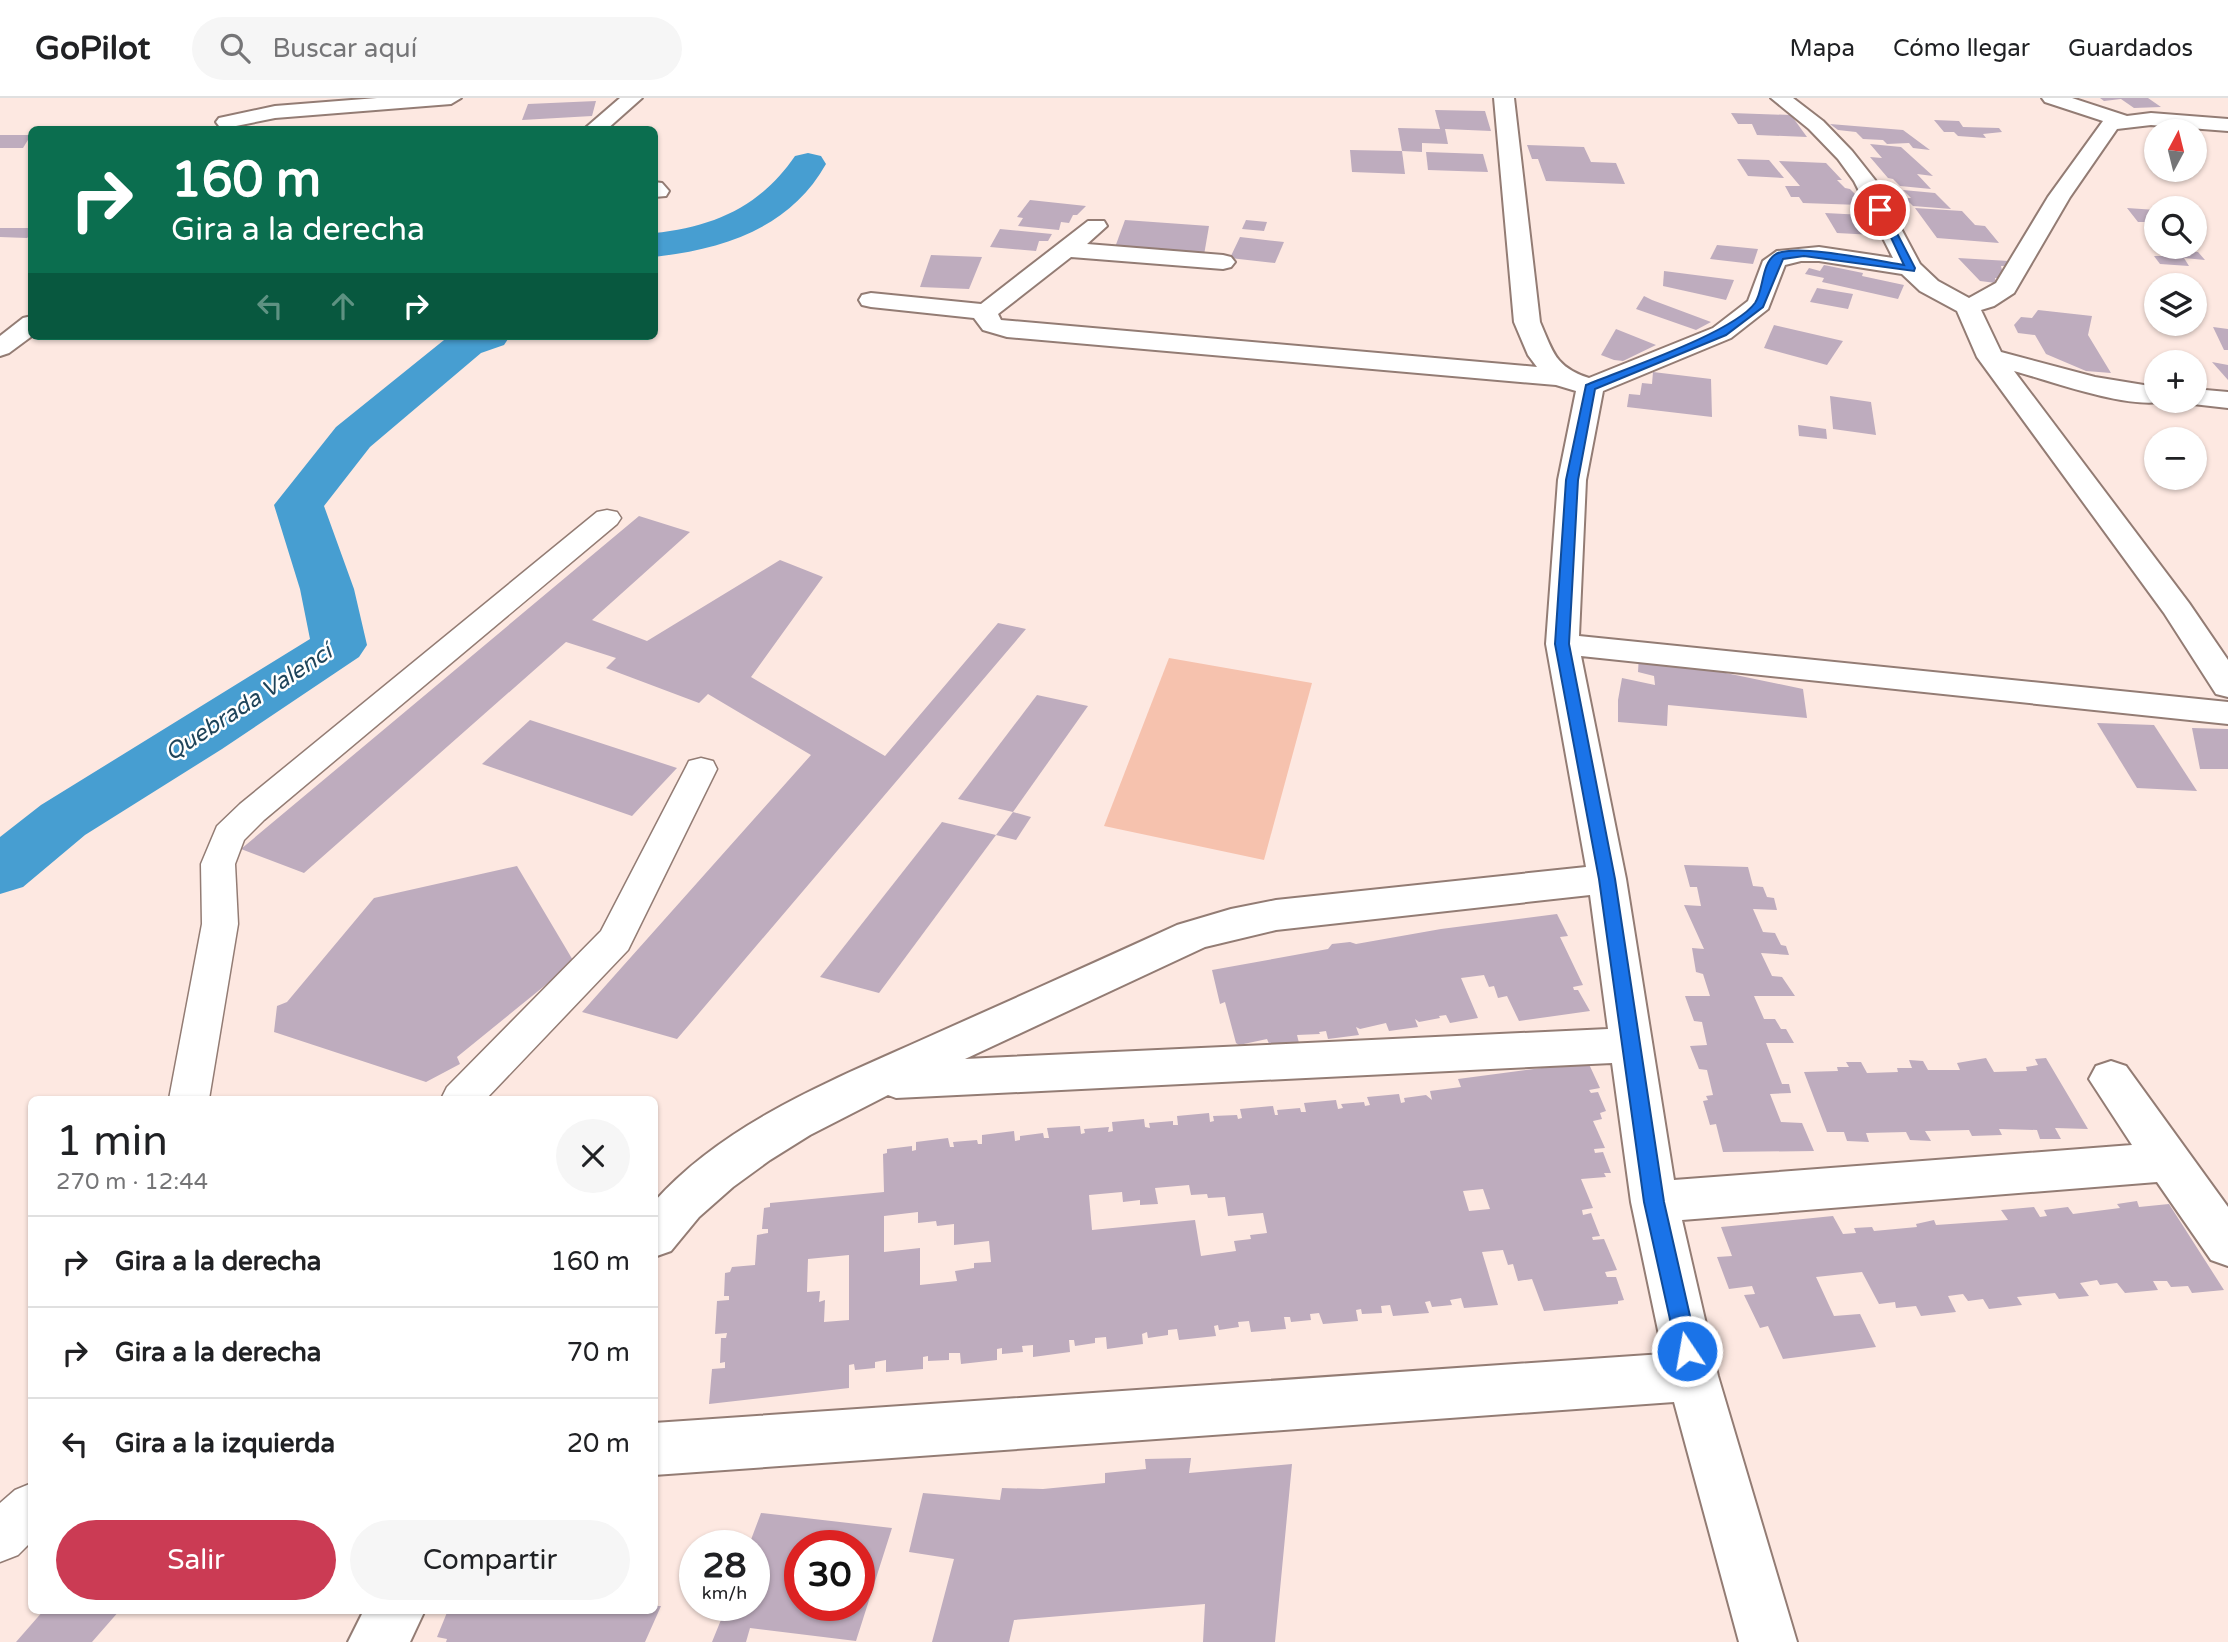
<!DOCTYPE html>
<html lang="es">
<head>
<meta charset="utf-8">
<style>
  :root { --surface:#fff; --page:#f6f6f6; --text:#202124; --muted:#757577; --line:#e0e0e0; --accent:#cb3b54 }
  body { margin:0; font-family:"Varela Round",sans-serif; background:var(--page); color:var(--text); height:100vh; display:flex; flex-direction:column; font-size:26px; white-space:nowrap }
  * { box-sizing:border-box; margin:0 }
  p { font-size:23px; color:var(--muted) }
  .icon { flex:none; width:38px; height:38px; fill:none; stroke:currentColor; stroke-width:2; stroke-linecap:round; stroke-linejoin:round }
  .map { position:relative; flex:1; overflow:hidden }
  .side { position:absolute; left:28px; top:998px; width:630px; height:518px; display:flex; flex-direction:column; background:var(--surface); border-radius:10px; box-shadow:0 2px 5px #0004 }
  .side>* { flex:none }
  .hud { position:absolute; left:28px; top:28px; width:630px; height:214px; border-radius:10px; box-shadow:0 2px 5px #0004; background:#0b6e4f; color:#fff; overflow:hidden }
  .needle { width:46px; rotate:7deg }
  .buttons { position:absolute; left:2144px; top:21px; display:grid; gap:14px }
  .buttons a { display:grid; place-items:center; width:63px; height:63px; border-radius:50%; background:var(--surface); box-shadow:0 2px 5px #0004; font-size:35px }
  .speed { position:absolute; left:679px; top:1432px; display:flex; gap:14px; font-size:35px; font-weight:700; text-align:center }
  .speed>* { display:grid; place-content:center; width:91px; height:91px; border-radius:50%; background:var(--surface); box-shadow:0 2px 5px #0004; line-height:1 }
  .speed small { font-size:18px; font-weight:400 }
  .speed .limit { border:10px solid #d22; background:#fff; color:#111 }
  .pin { position:absolute; display:grid; place-items:center; width:60px; height:60px; color:#fff; margin:-30px; border:4px solid #fff; border-radius:50%; box-shadow:0 2px 7px #0007 }
  .me { position:absolute; width:77px; margin:-38px; rotate:348deg; stroke-linejoin:round; filter:drop-shadow(0 0 5px #0008) }
  .turn { display:flex; align-items:center; gap:24px; height:147px; padding:0 28px; font-size:32px }
  .turn .icon { width:91px; height:91px; stroke-width:2.5 }
  .turn b { display:block; font-size:49px; line-height:60px }
  .lanes { display:flex; align-items:center; height:66px; padding:0 28px; background:#0003; justify-content:center; gap:35px; direction:ltr }
  .lanes .off { opacity:.35 }
  .round { display:grid; place-items:center; flex:none; width:74px; height:74px; border-radius:37px; background:var(--page) }
  .head { display:flex; align-items:center; justify-content:space-between; height:119px; padding:0 28px }
  h1 { font-size:42px; font-weight:600; line-height:52px }
  .button { display:flex; gap:14px; margin-top:auto; padding:14px 28px }
  .button a { flex:1; height:80px; border-radius:42px; background:var(--accent); color:#fff; font-size:28px; font-weight:600; line-height:80px; text-align:center }
  .button a+a { background:var(--page); color:var(--text) }
  ul { padding:0; list-style:none }
  li { display:flex; align-items:center; gap:21px; height:91px; padding:0 28px; border-top:2px solid var(--line) }
  li div { flex:1 }
  li b { display:block; font-size:26px }
  li em { font-style:normal }
  header { display:flex; align-items:center; gap:42px; box-sizing:border-box; height:98px; padding:0 35px; background:var(--surface); border-bottom:2px solid var(--line) }
  header strong { font-size:33px }
  nav { display:flex; gap:38px; margin-inline-start:auto; font-size:24px }
  .search { width:490px; height:63px; background:var(--page); display:flex; align-items:center; gap:18px; box-sizing:border-box; padding:0 24px; border-radius:38px; color:var(--muted); font-size:26px }
  .map>svg:first-child { display:block }
  .green { fill:#f6c2ae }
  .lines { fill:none; stroke-linecap:round; stroke-linejoin:round }
  .canal { fill:#479ed1; fill-rule:evenodd }
  .building { fill:#beacbe; fill-rule:evenodd }
  .lane-casing { stroke:#937c74; stroke-width:3 }
  .street-casing { stroke:#937c74; stroke-width:4 }
  .lane { fill:#fff; fill-rule:evenodd }
  .street { fill:#fff; fill-rule:evenodd }
  .route { fill:#1a73e8; stroke:#114b97; stroke-width:2 }
  .labels { text-anchor:middle; stroke-width:5; stroke-linejoin:round; paint-order:stroke }
  .water-label { font-size:23px; font-style:italic; fill:#1f445a; stroke:#fff }
</style>
</head>
<body>
<header>
<strong>GoPilot</strong>
<div class="search"><svg class="icon" aria-label="search" viewBox="0 0 24 24"><circle cx="10" cy="10" r="6"/><path d="M15 15l6 6"/></svg>Buscar aquí</div>
<nav><a>Mapa</a><a>Cómo llegar</a><a>Guardados</a></nav>
</header>
<div class="map">
<svg width="2228" height="1544" viewBox="0 0 2228 1544">
  <rect width="100%" height="100%" fill="#fde8e1"/>
  <path class="green" d="M1169,560l143,25 -48,177 -160,-34z"/>
  <g class="lines">
    <g class="canal">
      <path d="M808,55l13,3 5,8c-36,64 -102,85 -172,93v-24c60,-6 107,-27 141,-77z"/>
      <path d="M449,238h61l-6,9 -23,8 -111,94 -46,59 30,83 13,56 -8,12 -137,92 -137,86 -62,52 -23,7v-57l41,-32 269,-166 -10,-50 -26,-84 62,-78z"/>
    </g>
  </g>
  <g class="building">
    <path d="M2100,0h48l13,9 -27,1 -13,-9 -17,2z"/>
    <path d="M596,3l-4,15 -70,4 6,-16z"/>
    <path d="M1435,12l50,1 6,20 -46,-2 3,15 -26,-1v9l-20,-1 -4,-23 42,1z"/>
    <path d="M1731,15l60,2 16,22 -50,-2 -5,-11h-14z"/>
    <path d="M1934,22l25,1 4,6 36,1 3,4 -19,2 3,4 -28,-2 -4,-4h-10z"/>
    <path d="M1830,26l73,6 27,20 -17,-2 -4,-5 -22,1 -4,-4 -20,-1 -7,-7 -18,-2z"/>
    <path d="M0,37h31l-8,13h-23z"/>
    <path d="M1870,46l31,3 32,29 -16,-2 14,15 -31,-3 -7,-7 -5,-1 -18,-21 12,1z"/>
    <path d="M1527,47l57,2 7,15 25,1 9,21 -79,-3 -8,-22h-6z"/>
    <path d="M1350,52l52,1 3,23 -53,-2z"/>
    <path d="M1426,54l57,2 5,18 -60,-2z"/>
    <path d="M1737,61l32,1 15,18 -36,-2z"/>
    <path d="M1779,63l47,2 16,17h-5l8,8 5,1 8,8h-6l8,8 -57,-2 -4,-6h-8l-6,-11h15z"/>
    <path d="M1903,92l32,3 16,16 -38,-3 -8,-8h6z"/>
    <path d="M1030,102l56,6 -9,9h-4l-4,8 -8,-1 -2,8 -41,-4 5,-8 -6,-1z"/>
    <path d="M1915,110l47,3 13,14 10,1 14,17 -62,-5z"/>
    <path d="M2127,110l29,2v19l-7,-1 -4,-6h-7z"/>
    <path d="M1825,115l39,2 10,20 -37,-2z"/>
    <path d="M1125,122l84,6 -5,29 -90,-5z"/>
    <path d="M1246,122l21,2 -3,9 -22,-2z"/>
    <path d="M0,130h32v6l-5,4 -27,-1z"/>
    <path d="M1000,131l52,5 -4,7h-9l-3,10 -46,-4z"/>
    <path d="M1240,139l44,5 -9,21 -45,-5z"/>
    <path d="M1717,147l41,4 -5,15 -43,-5z"/>
    <path d="M2157,151l41,3 7,8 -21,-2 5,8 -29,-2 -6,-8h8z"/>
    <path d="M931,157l51,2 -13,32 -49,-2z"/>
    <path d="M1958,160l51,3 1,5h-9l3,12h-9l1,5 -16,-2z"/>
    <path d="M1824,167l39,8 -1,3 42,9 -6,14 -76,-17 2,-4 -19,-4 4,-6 11,3z"/>
    <path d="M1664,173l70,9 -8,20 -63,-14z"/>
    <path d="M1817,190l36,6 -5,15 -38,-7z"/>
    <path d="M1644,198l8,4 59,22 -15,8 -60,-21z"/>
    <path d="M2038,212l54,6 -4,19 23,38 -25,-2 -40,-17 -11,-19 -17,-2 -4,-8 7,-8 11,1z"/>
    <path d="M1774,227l69,16 -16,24 -63,-17z"/>
    <path d="M2213,229l15,2v21h-4z"/>
    <path d="M1616,231l40,16 -33,16 -9,-1 -13,-5z"/>
    <path d="M2212,264l16,3v15z"/>
    <path d="M1653,274l58,7 1,38 -85,-10 2,-13 11,1 2,-12 10,1z"/>
    <path d="M1830,298l41,6 5,33 -43,-6z"/>
    <path d="M1798,327l28,4 1,10 -28,-3z"/>
    <path d="M639,418l51,16 -98,88 55,21 133,-81 43,17 -72,100 134,79 113,-133 28,6 -349,410 -95,-27 229,-257 -103,-61 -9,9 -93,-35 10,-10 -50,-16 -262,231 -63,-24z"/>
    <path d="M1639,557l164,34 4,29 -139,-13 -1,21 -49,-4v-22l4,-22 33,7 -1,-9 -16,-4z"/>
    <path d="M1037,597l51,11 -75,106 -55,-13z"/>
    <path d="M530,622l147,48 -45,48 -150,-52z"/>
    <path d="M2097,625l57,2 43,66 -60,-3z"/>
    <path d="M2192,630l36,1v40h-28z"/>
    <path d="M1013,714l18,5 -15,23 -20,-5z"/>
    <path d="M942,724l54,13 -117,158 -59,-16z"/>
    <path d="M1684,767l64,2 5,19 10,1 4,10 7,1 3,12 -24,-1 10,23 12,1 6,12 5,1 3,9 -28,-2 11,23 10,1 13,19h-41l10,23h11l6,10h5l8,14h-28l16,41h7l2,9 -21,1 11,28 21,1 12,28 -91,1 -7,-28 -6,1 -7,-24 5,-1 -2,-4 7,-1 -6,-25 -8,-1 -9,-23 17,-1 -5,-23 -8,-1 -9,-25h25l-7,-22 -7,-2 -4,-24 12,1 -20,-44 17,1 -4,-19h-7z"/>
    <path d="M517,768l57,96 -117,95 3,7 -34,18 -152,-50 3,-26 10,-4 87,-104z"/>
    <path d="M1557,816l11,22 -8,1 23,48 -10,2 1,3h4l12,21 -71,10 -12,-25 -9,2 -4,-12 -5,1 -5,-12 -23,3 17,40 -28,5 -4,-8 -7,1 1,2 -21,4 -4,-3 3,8 -29,4 -3,-8 -26,6 -4,-2 3,8 -31,4 -2,-8 -7,1 1,2 -23,1 2,8 -29,3 -3,-7 -28,6 -3,-2 -11,-41 -5,2 -8,-34 116,-21 4,-5 18,-2 6,2 85,-15z"/>
    <path d="M1986,960l8,14 33,-1 -1,-4 12,-2 -3,-6 11,-1 42,71 -33,-1 6,11h-21l-3,-9 -38,-1 3,6 -30,1 -3,-6 -44,1 6,10 -21,-1 -4,-8 -40,1 3,9 -22,-1 -3,-9h-17l-23,-60 34,-1 -1,-4h12l-3,-5h15l6,11 31,-1 -1,-4h15l-3,-8 14,1 5,9h32l-3,-7z"/>
    <path d="M1588,964l12,26 -11,2 2,3 7,-1 8,19 -6,2 2,6 -9,2 12,27 -11,1 1,4 8,-1 8,21h-7l2,4 -25,2 12,29 -11,2 1,5 8,-2 9,23 -8,1 1,3 11,-1 13,31 -12,2 2,5h9l8,23 -6,1v3l-74,7 -12,-32 -14,2 -5,-17 -5,1 -5,-15 -21,2 16,53 -34,3 -3,-10 -11,2 2,5 -20,2 -2,-6 -5,1 4,11 -36,3 -3,-11 -9,1 1,7 -20,1 -1,-5 -5,1 2,11 -35,3 -4,-11 -9,1 1,6 -20,2 -1,-5h-6l2,12 -35,3 -2,-11 -11,1 1,5 -20,3 -1,-5 -4,1 2,10 -37,4 -2,-11 -9,1v5l-20,3 -1,-6 -5,2 1,10 -36,5 -1,-12 -11,1v5l-20,3 -1,-6h-5l1,12 -37,5v-12l-11,1 1,6 -21,2v-6l-5,1v11l-36,4 -1,-11h-11v7l-21,1v-5l-5,1v12l-37,3v-12l-11,2v6l-20,2 -1,-6 -5,1v23l-140,16 3,-35 13,-1v-6l-5,1 1,-25h5l1,-5 -12,1 2,-33 12,-1v-4h-5l1,-23 5,-1 2,-5 23,-2 2,-30 11,-2v-4h-6l2,-21 6,-1v-4l114,-11 -1,-38 4,-1v-4l25,-3v5l4,-1v-8l32,-4 2,9h4l-1,-5 24,-2 1,4h4v-9l32,-4 1,10 5,-1v-4l23,-3 1,5h5l-2,-10 33,-2 1,8 4,-1 -1,-4 25,-2 -1,5 5,-1 -1,-9 32,-3 1,8 5,1 -1,-5 24,-2v4h5l-1,-9 32,-3 1,9 4,-1 -1,-5 24,-1 1,4 4,-1 -2,-9 33,-3 2,9h3l-1,-5 23,-2 1,4h5l-2,-9 32,-3 2,9 5,-1 -2,-4 23,-2 1,4 5,-1 -3,-8 32,-3 2,9 4,-1 -1,-4 22,-3 6,5 -2,-9 31,-4 -3,-8zM1189,1087l2,10 16,-1 1,4 17,-1 3,19 35,-3 4,20 -17,2 1,4 -17,2 2,10 -35,5 -6,-36 -103,10 -3,-35 33,-3 1,10 17,-2v5l18,-1 -3,-16zM1483,1091l7,20 -21,2 -6,-20zM918,1114v11l18,-2 1,5 17,-2v21l35,-4 2,21 -17,1v5l-19,3 2,10 -37,4v-37l-36,4v-36zM849,1157v65l-25,2 1,-22 -6,2 1,-11 -13,1 1,-33z"/>
    <path d="M2137,1103l2,6 30,-3 55,86 -32,3 -4,-7 -17,1 -4,-6h-14l5,9 -33,3 -8,-10 -17,2 -3,-5 -17,3 9,13 -30,3 -4,-6 -38,4 5,8 -33,4 -6,-10 -15,2 -5,-7 -15,2 8,16 -35,4 -5,-10 -20,2 -1,-6 -16,2 -17,-32 -46,5 18,39 26,-2 16,33 -93,12 -15,-33 -8,2 -16,-33 11,-1 -3,-8 -23,3 -12,-32 15,-1 -11,-29 112,-11 10,18 13,-1 -2,-5 18,-1 2,4 43,-4 -1,-3 18,-4 2,5 72,-5 -7,-10 33,-3 6,10 7,-1 -3,-6 24,-3 5,7 47,-6 -3,-4z"/>
    <path d="M1191,1360l-2,15 103,-9 -17,178h-72l2,-38 -191,16 -5,22h-77l22,-83 -45,-7 14,-59 77,7 2,-12 41,1 62,-6v-10l41,-4 -1,-10z"/>
    <path d="M761,1415l131,15 -36,113 -106,-13 -4,14h-34l15,-37h27v-60h-5zM800,1447h59v60h-59z"/>
    <path d="M654,1508h7l-16,36h-199l1,-3 -10,-2 11,-27h206z"/>
    <path d="M44,1512h76l-28,32h-76z"/>
  </g>
  <g class="lines">
    <g class="lane-casing">
      <g id="lane">
        <path d="M607,412l10,2 4,6 -4,6 -353,296 -20,20 -9,24 3,60 -29,175h-40l33,-175 -1,-60 16,-38 23,-22 357,-292z"/>
        <path d="M701,660l12,3 4,8 -89,181 -142,149h-45l6,-12 154,-156 84,-162 4,-8z"/>
        <path d="M32,1385v58l-14,14 -18,7v-59l15,-13z"/>
      </g>
    </g>
    <g class="street-casing">
      <g id="street">
        <path d="M377,0h84l-10,6 -176,14 -49,10 -7,-2 -3,-4 3,-4 56,-12z"/>
        <path d="M620,0h22l-36,32h-23z"/>
        <path d="M1494,0h20l26,224c13,30 15,45 49,56l124,-50 35,-27 15,-40 14,-10 42,-4 74,11 -39,-77 -16,-22 -29,-30 -38,-31h22l30,23 29,30 23,29 45,84 18,17 31,17 27,-15 52,-86 55,-76 -58,-19 -3,-4h30l55,18 24,-3 77,6v12l-77,-6 -34,4 -47,68 -56,96 -20,13 -13,4 20,42 94,25 61,10v14h9c-36,9 -114,-20 -151,-30l175,232 39,57v37l-12,-3 -52,-81 -187,-256 -20,-46 -37,-20 -18,-17 -83,-13h-18l-16,4 -17,44 -37,29 -128,53 -17,89 -7,156 649,66v22l-647,-68 45,223 48,301 458,-35 -43,-66 7,-13 15,-5 15,5 102,141v59l-17,-6 -54,-78 -475,38 36,156 79,266h-58l-65,-240 -1020,73v-52l1009,-69 -32,-152 -19,-139 -716,35 -8,-3 -78,40 -40,25 -37,27 -34,30 -28,34 -17,6v-55c73,-82 184,-124 281,-168 81,-36 161,-72 242,-109l54,-16 45,-9 310,-33 -40,-223 12,-164 18,-89 -20,-6 -549,-48 -24,-7 -9,-12 -103,-11 -9,-2 -3,-5 3,-5 9,-2 110,11 107,-83h16l3,5 -20,18 136,11 8,2 4,5 -4,5 -8,2 -152,-12 -73,57 3,6 536,47 -9,-12 -14,-33zM1590,797l18,134 -643,30 240,-112 71,-17z"/>
        <path d="M654,84l8,1 7,8 -3,5 -12,1z"/>
        <path d="M32,218v20l-23,17 -9,3v-20l23,-18z"/>
        <path d="M2194,291l34,3v16l-44,-5 -1,-2h11z"/>
        <path d="M364,1512h61l-15,32h-62z"/>
      </g>
    </g>
    <use href="#lane" class="lane"/>
    <use href="#street" class="street"/>
  </g>
  <path class="route" d="M1877,110l8,2 30,58 -1,3 -110,-15 -21,3 -20,48 -37,28 -131,54 -17,91 -9,164 46,235 49,323 34,149 -3,7 -8,3 -7,-3 -3,-7 -33,-149 -45,-323 -44,-235 11,-164 20,-95c38,-16 147,-52 169,-82 9,-13 6,-40 21,-49 20,-11 102,7 128,11z"/>
  <g class="labels">
    <g class="water-label">
      <text transform="translate(248 604) rotate(-33)" y="8">Quebrada Valencí</text>
    </g>
  </g>
</svg>
<div class="buttons">
<a><svg class="needle" viewBox="-14 -14 28 28"><path d="M0-13l5 13h-10z" fill="#e53935"/><path d="M0 13l5-13h-10z" fill="#757577"/></svg></a>
<a><svg class="icon" aria-label="search" viewBox="0 0 24 24"><circle cx="10" cy="10" r="6"/><path d="M15 15l6 6"/></svg></a>
<a><svg class="icon" aria-label="layers" viewBox="0 0 24 24"><path d="M12 4l9 5-9 5-9-5zM3 14l9 5 9-5"/></svg></a>
<a>+</a>
<a>−</a>
</div>
<div class="speed"><div>28<small>km/h</small></div><div class="limit">30</div></div>
<div class="pin" style="left:1880px;top:112px;background:#d93025"><svg class="icon" aria-label="arrive" viewBox="0 0 24 24"><path d="M6 21V4h12l-3 4 3 4H6"/></svg></div>
<svg class="me" style="left:1687px;top:1253px" viewBox="-20 -20 40 40"><circle r="17" fill="#1a73e8" stroke="#fff" stroke-width="3"/><path d="M0-11L8 9 0 5-8 9z" fill="#fff"/></svg>
<div class="hud">
<div class="turn"><svg class="icon" aria-label="right" viewBox="0 0 24 24"><path d="M7 20v-9h11M14 6l5 5-5 5"/></svg><div><b>160 m</b>Gira a la derecha</div></div>
<div class="lanes"><svg class="icon off" aria-label="left" viewBox="0 0 24 24"><path d="M17 20v-9H6M10 6l-5 5 5 5"/></svg><svg class="icon off" aria-label="ahead" viewBox="0 0 24 24"><path d="M12 20V5M6 11l6-6 6 6"/></svg><svg class="icon" aria-label="right" viewBox="0 0 24 24"><path d="M7 20v-9h11M14 6l5 5-5 5"/></svg></div>
</div>
<section class="side">
<div class="head"><div><h1>1 min</h1><p>270 m · 12:44</p></div><a class="round"><svg class="icon" aria-label="close" viewBox="0 0 24 24"><path d="M6 6l12 12M18 6L6 18"/></svg></a></div>
<ul>
<li><svg class="icon" aria-label="right" viewBox="0 0 24 24"><path d="M7 20v-9h11M14 6l5 5-5 5"/></svg><div><b>Gira a la derecha</b></div><em>160 m</em></li>
<li><svg class="icon" aria-label="right" viewBox="0 0 24 24"><path d="M7 20v-9h11M14 6l5 5-5 5"/></svg><div><b>Gira a la derecha</b></div><em>70 m</em></li>
<li><svg class="icon" aria-label="left" viewBox="0 0 24 24"><path d="M17 20v-9H6M10 6l-5 5 5 5"/></svg><div><b>Gira a la izquierda</b></div><em>20 m</em></li>
</ul>
<div class="button"><a>Salir</a><a>Compartir</a></div>
</section>
</div>
</body>
</html>
